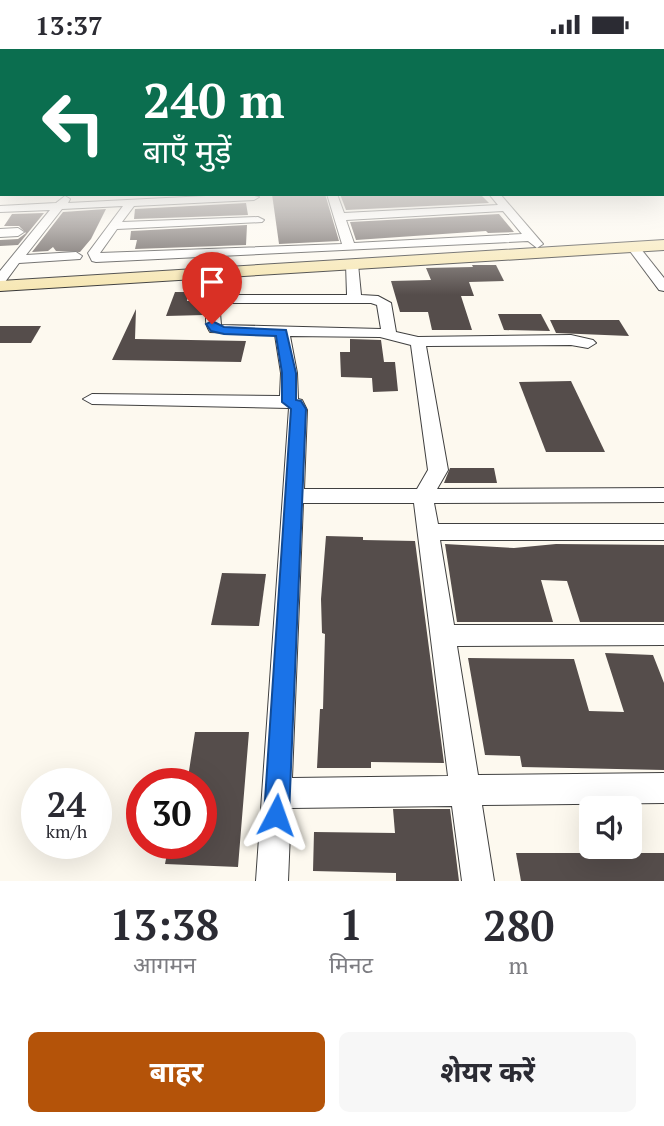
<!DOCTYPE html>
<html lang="hi">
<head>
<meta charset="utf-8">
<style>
  :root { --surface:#fff; --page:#f7f7f7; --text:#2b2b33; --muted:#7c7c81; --accent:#b45309 }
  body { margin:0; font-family:"PT Serif","Noto Sans Devanagari",serif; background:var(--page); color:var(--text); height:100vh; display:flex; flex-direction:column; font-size:26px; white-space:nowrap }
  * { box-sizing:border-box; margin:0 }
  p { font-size:23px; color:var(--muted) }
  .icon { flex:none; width:38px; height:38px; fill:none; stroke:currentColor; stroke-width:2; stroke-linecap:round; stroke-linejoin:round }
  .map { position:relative; height:832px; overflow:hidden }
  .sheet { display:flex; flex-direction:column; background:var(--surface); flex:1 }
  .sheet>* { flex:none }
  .top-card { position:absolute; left:0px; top:0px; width:665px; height:147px; box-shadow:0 7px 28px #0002; background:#0b6e4f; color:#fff; overflow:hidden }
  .tools { position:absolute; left:579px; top:747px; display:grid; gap:14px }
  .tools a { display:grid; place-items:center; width:63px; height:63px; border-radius:10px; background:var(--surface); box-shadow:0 7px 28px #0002; font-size:35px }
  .speed { position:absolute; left:21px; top:719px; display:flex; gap:14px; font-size:35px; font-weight:700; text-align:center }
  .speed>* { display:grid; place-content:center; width:91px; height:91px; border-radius:50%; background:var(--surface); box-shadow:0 7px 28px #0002; line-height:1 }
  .speed small { font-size:18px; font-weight:400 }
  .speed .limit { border:10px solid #d22; background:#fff; color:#111 }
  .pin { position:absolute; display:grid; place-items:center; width:60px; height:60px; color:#fff; margin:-72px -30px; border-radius:50% 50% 50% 0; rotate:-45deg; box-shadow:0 0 7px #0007 }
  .pin .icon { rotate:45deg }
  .me { position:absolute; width:77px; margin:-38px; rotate:4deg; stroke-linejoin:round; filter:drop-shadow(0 0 5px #0008) }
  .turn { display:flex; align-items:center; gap:24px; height:147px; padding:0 28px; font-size:32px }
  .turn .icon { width:91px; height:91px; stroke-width:2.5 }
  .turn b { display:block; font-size:49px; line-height:60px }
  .eta { display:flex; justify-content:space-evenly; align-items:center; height:119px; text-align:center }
  .eta b { font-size:42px; font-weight:700; line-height:49px }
  .primary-button { display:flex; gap:14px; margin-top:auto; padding:14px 28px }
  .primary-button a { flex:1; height:80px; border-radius:10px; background:var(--accent); color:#fff; font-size:28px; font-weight:700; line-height:80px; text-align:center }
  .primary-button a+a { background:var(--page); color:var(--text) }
  .status { display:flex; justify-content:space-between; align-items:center; height:49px; padding:0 35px; background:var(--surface); direction:ltr }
  .status svg { height:19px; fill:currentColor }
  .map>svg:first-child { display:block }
  .building { fill:#554d4b }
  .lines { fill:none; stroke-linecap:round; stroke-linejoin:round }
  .street-casing { stroke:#404040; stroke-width:2 }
  .secondary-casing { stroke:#2f2f2f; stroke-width:2 }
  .street { fill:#fff; fill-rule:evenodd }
  .secondary { fill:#f6e6b1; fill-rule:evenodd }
  .route { fill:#1a73e8; stroke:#114b97; stroke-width:2 }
</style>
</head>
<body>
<div class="status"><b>13:37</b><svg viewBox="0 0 49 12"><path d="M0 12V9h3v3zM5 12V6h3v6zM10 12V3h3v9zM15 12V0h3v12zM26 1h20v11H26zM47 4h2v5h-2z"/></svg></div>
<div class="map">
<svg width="664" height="832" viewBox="0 0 664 832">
  <rect width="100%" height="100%" fill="#fdf9ef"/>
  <g class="building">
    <path d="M272,145h53l14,47 -60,3z"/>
    <path d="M340,145h140l9,9 -143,7z"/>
    <path d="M246,154l2,12 -114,4 1,-10z"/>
    <path d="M106,160l-15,30 -11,13 -24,-1 -3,-4 -5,4 -16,1 31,-40z"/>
    <path d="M44,164l-26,32 -18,1v-6l18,-1 8,-6 -7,-7h-15l8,-12z"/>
    <path d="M499,165l15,18 -26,1 -2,-2 -130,9 -6,-18z"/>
    <path d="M247,176l-1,20 -111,4 2,-9h-7l1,-9z"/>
    <path d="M472,216h24l8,16 -35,1 5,14h-13l11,34h-40l-4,-18h-28l-9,-31 40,-1 -5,-12 47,-1z"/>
    <path d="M175,243h13l-1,9h23l-6,14 -38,1z"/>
    <path d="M136,260l-1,30 111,2 -5,21 -129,-2z"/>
    <path d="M498,265h43l9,17 -46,-1z"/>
    <path d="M550,271h69l10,16 -73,-3z"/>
    <path d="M0,277h41l-10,17h-31z"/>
    <path d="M350,290l31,1 3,22h11l3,29 -25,1 -1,-14 -31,-1 -1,-25h10z"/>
    <path d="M571,332l34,71h-59l-27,-70z"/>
    <path d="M450,419h44l3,15h-53z"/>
    <path d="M326,487l37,1v3l52,1 29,222 -73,-1v6h-54l3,-59h3l2,-75 -3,-1 -1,-34z"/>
    <path d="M445,495l69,4 42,-4 108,1v77h-84l-13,-41 -26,-1 12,42h-96z"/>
    <path d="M222,524l44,1 -7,52 -48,-1z"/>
    <path d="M605,604l48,2 11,28v87l-142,-3 -2,-11 -35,-1 -17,-97 106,1 15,52 35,1z"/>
    <path d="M195,683h54l-11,135 -73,-3 4,-21h32v-59h-14z"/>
    <path d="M393,760h57l9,72h-63v-8l-83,-2 1,-39 81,1z"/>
    <path d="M516,804h148v28h-143z"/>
  </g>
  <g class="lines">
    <g class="street-casing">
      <g id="street">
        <rect x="0" y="135" width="2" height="6"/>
        <path d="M245,145l14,3 -5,3 -120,6 -12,16 136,-5 6,3 -2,2 -145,7 -17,24 242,-9 -15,-50h10l7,19 154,-8 -9,-11h11l43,50 -6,4 -9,-7 -432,21 -4,-1 -4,-8 35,-47 -61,3 -36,46 50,-3 6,4 -2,3 -61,4 -14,19 -5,1v-12l50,-61 -50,2v-6l56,-3 9,-7 5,3 -2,4zM503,162l19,23 -168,9 -8,-23z"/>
        <path d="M0,180l18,-1 6,4 -6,4 -18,1z"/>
        <path d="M633,194l4,1 27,34v13l-5,-1 -32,-43z"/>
        <path d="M352,211l6,4 3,31 17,1 13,7 5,29 22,5 153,-2 22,5 3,3 -8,5 -17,-3 -145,1 22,124 -11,19 227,-1v14l-230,1 4,21h226v16h-224l14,85h210v20l-207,1 21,129 186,-2v30l-182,2 12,76h-32l-10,-75 -161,2 -3,73h-32l33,-473 -197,-4 -9,-5 9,-5 188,2 1,-23 -6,-38 -65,-3c-10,-16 1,-23 6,-38 2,-7 3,-15 5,-23l6,-4 6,4 -3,24h117l-1,-31zM226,254h145l6,2 4,24 -160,-4 -1,-12zM290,287l90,1 31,8 17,125 -11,19h-113l3,-79 -5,-10 -4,-1 -1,-26zM303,454h111l34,273 -156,2z"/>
      </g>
    </g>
    <g class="secondary-casing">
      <path id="secondary" d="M664,191v10l-664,41v-10z"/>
    </g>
    <use href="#street" class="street"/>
    <use href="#secondary" class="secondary"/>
  </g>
  <linearGradient id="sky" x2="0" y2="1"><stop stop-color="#95c6eb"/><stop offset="0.53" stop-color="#fefcf8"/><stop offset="1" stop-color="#fefcf8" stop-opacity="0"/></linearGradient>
  <rect width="664" height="246" fill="url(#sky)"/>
  <path class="route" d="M212,272l12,6 62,3 10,43v27l5,1 5,8 -17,406 -4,9 -9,4 -9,-4 -3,-9 27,-406 -9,-7v-29l-6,-37 -52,-2 -13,-3 -5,-7z"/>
</svg>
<div class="tools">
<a><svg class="icon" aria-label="sound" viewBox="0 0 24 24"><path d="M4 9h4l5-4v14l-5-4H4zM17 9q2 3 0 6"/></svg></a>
</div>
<div class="speed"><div>24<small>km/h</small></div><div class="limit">30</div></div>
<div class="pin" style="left:212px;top:275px;background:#d93025"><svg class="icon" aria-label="arrive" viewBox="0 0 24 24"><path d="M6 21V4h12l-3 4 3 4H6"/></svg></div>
<svg class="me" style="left:276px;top:766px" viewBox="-20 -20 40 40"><path d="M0-17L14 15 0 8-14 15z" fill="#1a73e8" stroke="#fff" stroke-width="4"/></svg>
<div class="top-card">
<div class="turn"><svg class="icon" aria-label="left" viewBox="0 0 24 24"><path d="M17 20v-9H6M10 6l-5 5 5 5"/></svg><div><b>240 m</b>बाएँ मुड़ें</div></div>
</div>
</div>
<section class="sheet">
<div class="eta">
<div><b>13:38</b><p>आगमन</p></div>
<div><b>1</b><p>मिनट</p></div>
<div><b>280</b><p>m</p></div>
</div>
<div class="primary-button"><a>बाहर</a><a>शेयर करें</a></div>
</section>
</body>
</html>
